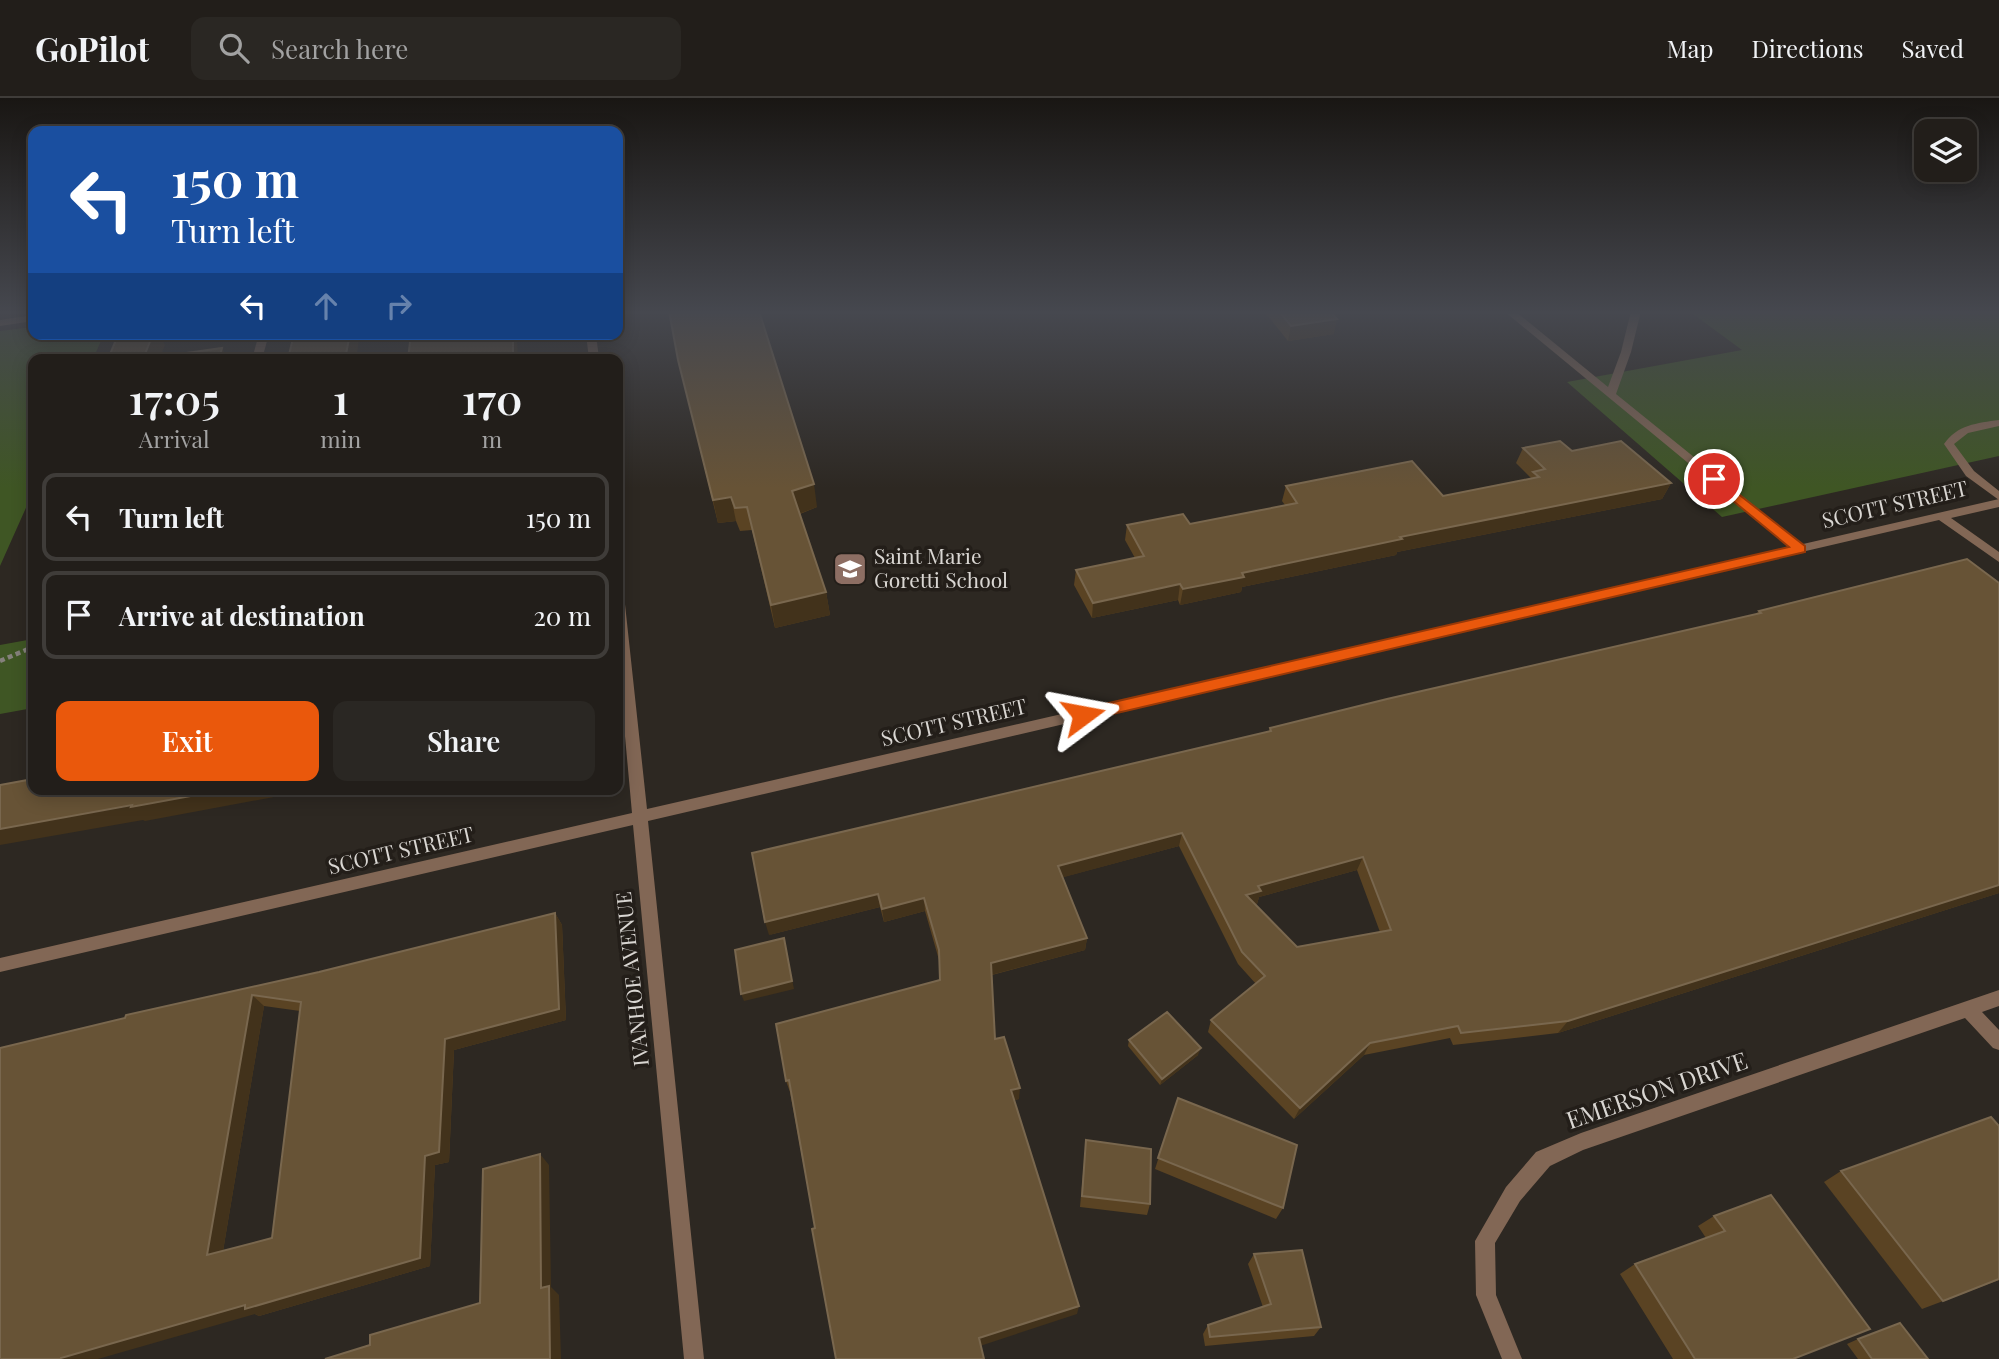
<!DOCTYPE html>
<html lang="en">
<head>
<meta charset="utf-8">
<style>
  :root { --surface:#221e1a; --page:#2a2723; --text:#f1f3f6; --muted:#a2a2a2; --line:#3f3c39; --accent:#ea580c }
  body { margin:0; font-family:"Playfair Display",serif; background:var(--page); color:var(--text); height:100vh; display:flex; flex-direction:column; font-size:26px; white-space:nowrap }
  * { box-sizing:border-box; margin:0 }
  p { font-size:23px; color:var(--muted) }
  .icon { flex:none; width:38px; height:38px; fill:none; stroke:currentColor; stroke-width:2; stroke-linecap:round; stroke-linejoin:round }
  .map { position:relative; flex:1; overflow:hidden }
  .panel { position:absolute; left:28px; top:256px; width:595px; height:441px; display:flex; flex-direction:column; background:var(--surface); border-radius:14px; box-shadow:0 4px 18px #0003,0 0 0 2px var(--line) }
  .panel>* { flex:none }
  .hud { position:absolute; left:28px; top:28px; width:595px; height:214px; border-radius:14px; box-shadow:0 4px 18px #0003,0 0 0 2px var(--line); background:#1a4fa0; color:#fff; overflow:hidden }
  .fabs { position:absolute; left:1914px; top:21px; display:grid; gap:14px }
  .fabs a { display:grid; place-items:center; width:63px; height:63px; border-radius:14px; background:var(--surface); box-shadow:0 4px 18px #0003,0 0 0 2px var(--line); font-size:35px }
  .pin { position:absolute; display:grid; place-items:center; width:60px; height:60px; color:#fff; margin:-30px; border:4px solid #fff; border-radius:50%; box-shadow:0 2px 7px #0007 }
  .me { position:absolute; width:77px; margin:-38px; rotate:77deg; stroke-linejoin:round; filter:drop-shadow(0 0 5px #0008) }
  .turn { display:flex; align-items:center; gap:24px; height:147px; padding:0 28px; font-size:32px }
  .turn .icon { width:91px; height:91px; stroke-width:2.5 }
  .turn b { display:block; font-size:49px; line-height:60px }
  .lanes { display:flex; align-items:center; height:66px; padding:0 28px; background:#0003; justify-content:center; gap:35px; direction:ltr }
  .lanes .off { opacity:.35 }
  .eta { display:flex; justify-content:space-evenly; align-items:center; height:119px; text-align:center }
  .eta b { font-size:42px; font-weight:600; line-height:49px }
  .button { display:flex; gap:14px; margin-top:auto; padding:14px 28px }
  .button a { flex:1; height:80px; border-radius:14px; background:var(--accent); color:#fff; font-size:28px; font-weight:600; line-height:80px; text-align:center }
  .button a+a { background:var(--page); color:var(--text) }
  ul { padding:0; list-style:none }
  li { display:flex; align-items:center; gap:21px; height:88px; margin:0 14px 10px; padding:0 14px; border:4px solid var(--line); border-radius:14px }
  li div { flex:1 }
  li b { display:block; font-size:26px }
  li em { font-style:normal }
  header { display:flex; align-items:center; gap:42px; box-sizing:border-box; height:98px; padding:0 35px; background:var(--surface); border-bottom:2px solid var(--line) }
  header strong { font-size:33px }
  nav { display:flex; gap:38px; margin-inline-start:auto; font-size:24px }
  .search { width:490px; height:63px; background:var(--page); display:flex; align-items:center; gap:18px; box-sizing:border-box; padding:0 24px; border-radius:14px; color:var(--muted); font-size:26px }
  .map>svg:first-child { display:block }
  .green { fill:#3f5624 }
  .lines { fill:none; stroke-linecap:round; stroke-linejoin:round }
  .path { stroke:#85817c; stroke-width:4.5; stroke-dasharray:5 3.5; stroke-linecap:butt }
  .service { fill:#826755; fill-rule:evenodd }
  .minor { fill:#826755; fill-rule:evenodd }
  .wall { fill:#5a4323; fill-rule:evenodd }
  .shaded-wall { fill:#42321b }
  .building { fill:#675336; stroke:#79674e; stroke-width:2; fill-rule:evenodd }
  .route { fill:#ea580c; stroke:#983908; stroke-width:2 }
  .labels { text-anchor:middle; stroke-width:7; stroke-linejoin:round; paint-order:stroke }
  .street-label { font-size:21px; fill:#d9d6d2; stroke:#231e19 }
  .poi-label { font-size:21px; fill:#d9d6d2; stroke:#231e19; text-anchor:start }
  .near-street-label { font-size:24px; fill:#d9d6d2; stroke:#231e19 }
</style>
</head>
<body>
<header>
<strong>GoPilot</strong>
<div class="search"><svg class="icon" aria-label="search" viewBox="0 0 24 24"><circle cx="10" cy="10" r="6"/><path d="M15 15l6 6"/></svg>Search here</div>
<nav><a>Map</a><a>Directions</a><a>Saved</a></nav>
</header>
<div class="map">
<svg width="1999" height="1261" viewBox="0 0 1999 1261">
  <rect width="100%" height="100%" fill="#2d2822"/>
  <g class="green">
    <path d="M1689,213h310v145l-277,61 -155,-135 175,-32z"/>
    <path d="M33,229v7h71l-11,25h-60v133l-33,74v-235z"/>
    <path d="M33,541v69l-33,6v-69z"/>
  </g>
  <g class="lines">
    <path class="path" d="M0,563l33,-14"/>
    <g class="service">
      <path d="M1504,213h11l93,76 13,-35 10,-41h10l-10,41 -15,42 188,152 2,3 -2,3h-8z"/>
      <path d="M259,236h10l-7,25h-10z"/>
      <path d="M1999,322v6l-31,7 -14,11 20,27 25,20v9l-33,-24 -22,-32c13,-19 33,-21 55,-24z"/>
    </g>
    <g class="minor">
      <path d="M33,217v6l-33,5v-6z"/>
      <path d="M586,236h10l3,25h-10z"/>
      <path d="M1999,401v8l-48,11 48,34v10l-60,-42 -1291,301 56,538h-20l-51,-534 -633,147v-14l632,-145 -14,-154v-68l6,4 23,214z"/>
      <path d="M1999,892v16l-17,6 17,18v20l-6,-2 -28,-30 -382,132 -33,16 -30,35 -25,42 1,52 26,64h-20l-26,-64 -1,-54 31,-54 30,-35 45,-19z"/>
    </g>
  </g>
  <g class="wall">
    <path d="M1264,213h66l4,23 -46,7z"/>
    <path d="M678,262l139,147 -17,7 26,78 4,23 -55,13 -23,-98 -12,1 -4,-10 -18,2z"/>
    <path d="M1523,350l49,3 99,32 -9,16 -265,53 -1,3 -154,32 -1,5 -61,13 -2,-5 -86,18 -18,-33 2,-15 59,-12 -10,-18 2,-15 63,-1 95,-19 -3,-4 4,-15 157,10 87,-17 1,-1 -15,-15z"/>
    <path d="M1999,485v310l-441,140 -105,12 -3,-7 -86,17 -70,64 -86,-87 3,-12 45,-36 -18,-20 -59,-118 -116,31 24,61 -2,12 -93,25 3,64 24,60 -5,1 63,214 -262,-86 -25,-136 -4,-11 154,-101 -1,-20 -14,-49 -41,11 -4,-15 -111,28 500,-204 1,-3 486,-114 3,-3zM1357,772l23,62 -83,15 -42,-42 2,-1 2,-7z"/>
    <path d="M555,815l7,12 4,95 -112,30 -5,112 -14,3 -5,101 -171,50 -4,-2 -255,-266 319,-76zM264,908l36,5 -28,227 -49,13z"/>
    <path d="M1129,942l69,15 -38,30 -32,-39z"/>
    <path d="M1178,1000l105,110 -7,11 -121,-50z"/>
    <path d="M1086,1042l64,64 -3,11 -67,-8z"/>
    <path d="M1841,1073l158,109 -77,29 -98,-127z"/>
    <path d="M1771,1097l23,164h-121l-53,-85 15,-10 71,-26 -8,-12 16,-10z"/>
    <path d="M1254,1156l67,73 -7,9 -109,10 -2,-12 5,-9 55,-18 -15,-43z"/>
    <path d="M1858,1241l70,20h-70l-11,-15z"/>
  </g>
  <g class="shaded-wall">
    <path d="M1337,221l-3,15 -46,7 3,-15z"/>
    <path d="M153,236h5l7,11 -6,14h-16z"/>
    <path d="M350,236h10l-4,25h-11z"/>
    <path d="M513,236h7v4l-3,1 1,20h-5z"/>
    <path d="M222,250l6,11h-9z"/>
    <path d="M1671,385l-9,16 -265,53 -1,3 -154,32 -1,5 -61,13 3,-16 59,-16 158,-36z"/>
    <path d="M814,386l3,23 -21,8 -4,-24z"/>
    <path d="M731,399l5,24 -18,2 -5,-23z"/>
    <path d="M1180,486l-2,16 -86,18 1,-15z"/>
    <path d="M826,494l4,23 -55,13 -4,-23z"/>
    <path d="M229,691h77v2l-161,30 -2,-1 -143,25v-16z"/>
    <path d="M1182,735l-3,13 -122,33 1,-13z"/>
    <path d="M1363,759l-6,13 -98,27 -2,7 -15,4 4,-13 12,-9z"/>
    <path d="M1999,787v8l-441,140 10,-12z"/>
    <path d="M878,796l2,13 -111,28 -4,-13z"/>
    <path d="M924,800l1,13 -41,11 -2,-13z"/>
    <path d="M555,815l7,12 4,95 -112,30 -5,112 -14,3 -5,101 -171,50 -4,-2 -157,45h-37v-1l364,-202 20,-117z"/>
    <path d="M784,840l10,51 -50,12 -3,-7z"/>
    <path d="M1087,840l-2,12 -94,25v-12z"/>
    <path d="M252,897l12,11 -43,257 -14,-8z"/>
    <path d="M1370,945l-6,12 -70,64 6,-11z"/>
    <path d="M1201,950l-3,7 -38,30 2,-6z"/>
    <path d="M1020,990l-1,11 -9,2 1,-11z"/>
    <path d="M540,1056l9,11 2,122 8,8 2,64h-11l-9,-71z"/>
    <path d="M1079,1208l-2,8 -97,32 -1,-8z"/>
  </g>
  <g class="building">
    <path d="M669,213h90l55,173 -22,7 34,101 -55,13 -24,-98 -12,1 -4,-11 -18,3 -35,-140z"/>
    <path d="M1279,213h51l7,8 -46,7z"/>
    <path d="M123,236h30l-10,25h-35l10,-24z"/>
    <path d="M294,236h56l-5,25h-57z"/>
    <path d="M411,236h102v25h-95v-1l-10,1z"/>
    <path d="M222,250l-3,11h-75z"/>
    <path d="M1560,343l12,10 49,-10 50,42 -271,54 2,2 -160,34 2,4 -61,12 -3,-5 -87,19 -17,-33 68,-14 -17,-31 56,-11 7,10 107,-21 -11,-17 126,-25 31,35 96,-19 -6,-5 12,-3 -22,-21z"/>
    <path d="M1967,461l32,24v302l-431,136 -107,12 -3,-7 -88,17 -70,65 -89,-88 54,-44 -23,-24 -60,-119 -124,33 29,72 -96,25 4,76 9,-2 16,51 -9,2 68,216 -100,32 5,21h-148l-24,-130 3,-1 -26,-148 -3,1 -10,-57 164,-44 -1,-30 -15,-52 -42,11 -4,-15 -113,28 -13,-69 519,-122 -1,-3 117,-29 374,-86 -2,-2zM1363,759l28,73 -94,17 -51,-52 15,-4 -3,-5z"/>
    <path d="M33,681v10h196l-98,18 1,-2 -132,24v-44z"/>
    <path d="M555,815l4,96 -114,30 -6,113 -14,4 -5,102 -175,51v-4l-184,53v1h-61v-311l125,-30 1,-3 193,-43zM252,897l49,7 -29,236 -65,17z"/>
    <path d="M784,840l8,43 -51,13 -6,-44z"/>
    <path d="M1167,914l34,36 -39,31 -33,-39z"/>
    <path d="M1178,1000l119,47 -14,63 -125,-50z"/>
    <path d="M1991,1019l8,9v153l-56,22 -102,-130z"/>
    <path d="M1086,1042l65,9 -1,55 -68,-8z"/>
    <path d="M540,1056l1,134 8,-2 1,73h-225l45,-14v-10l110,-32 3,-134z"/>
    <path d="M1771,1097l99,134 -77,30h-98l-60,-95 90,-33 -11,-15z"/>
    <path d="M1302,1152l19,77 -111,10 -2,-12 63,-21 -17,-50z"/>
    <path d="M1900,1225l28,36h-56l-14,-20z"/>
  </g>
  <linearGradient id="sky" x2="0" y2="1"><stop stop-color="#191613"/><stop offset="0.55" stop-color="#46484f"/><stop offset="1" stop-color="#46484f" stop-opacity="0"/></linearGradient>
  <rect width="1999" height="390" fill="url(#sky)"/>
  <path class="route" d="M1714,377l91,71v6l-722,169 -8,-6 8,-6 706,-162 -80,-66 -2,-2z"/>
  <defs>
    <g id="school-square" transform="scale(1.75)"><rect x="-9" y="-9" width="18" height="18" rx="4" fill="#8d6e63" stroke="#231e19"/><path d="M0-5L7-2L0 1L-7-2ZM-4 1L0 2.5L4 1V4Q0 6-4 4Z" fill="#fff"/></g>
  </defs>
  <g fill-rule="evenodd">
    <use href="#school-square" x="850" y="471"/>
  </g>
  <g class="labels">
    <g class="street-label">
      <text transform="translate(1895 407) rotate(-13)" y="7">SCOTT STREET</text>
      <text transform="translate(954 625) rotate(-13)" y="7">SCOTT STREET</text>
      <text transform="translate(401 753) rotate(-13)" y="7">SCOTT STREET</text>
      <text transform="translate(633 881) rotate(-96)" y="7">IVANHOE AVENUE</text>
    </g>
    <g class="poi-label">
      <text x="874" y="466">Saint Marie<tspan x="874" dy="24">Goretti School</tspan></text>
    </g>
    <g class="near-street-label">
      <text transform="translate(1657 993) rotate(-19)" y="8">EMERSON DRIVE</text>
    </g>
  </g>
</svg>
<div class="fabs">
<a><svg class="icon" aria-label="layers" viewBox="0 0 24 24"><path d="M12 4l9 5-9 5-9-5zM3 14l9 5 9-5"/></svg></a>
</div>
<div class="pin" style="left:1714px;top:381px;background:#d93025"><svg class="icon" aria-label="arrive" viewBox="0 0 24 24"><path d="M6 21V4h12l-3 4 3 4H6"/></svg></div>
<svg class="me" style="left:1083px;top:617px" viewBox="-20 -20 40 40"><path d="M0-17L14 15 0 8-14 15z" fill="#ea580c" stroke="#fff" stroke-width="4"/></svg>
<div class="hud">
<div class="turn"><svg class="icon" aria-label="left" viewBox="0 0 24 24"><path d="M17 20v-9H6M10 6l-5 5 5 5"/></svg><div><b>150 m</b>Turn left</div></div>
<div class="lanes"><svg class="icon" aria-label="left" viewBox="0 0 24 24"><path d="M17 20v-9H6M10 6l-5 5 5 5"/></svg><svg class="icon off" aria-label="ahead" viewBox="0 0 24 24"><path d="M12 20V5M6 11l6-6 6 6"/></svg><svg class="icon off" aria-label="right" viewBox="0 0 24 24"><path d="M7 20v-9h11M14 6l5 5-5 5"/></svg></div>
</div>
<section class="panel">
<div class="eta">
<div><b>17:05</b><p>Arrival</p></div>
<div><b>1</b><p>min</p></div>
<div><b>170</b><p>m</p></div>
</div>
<ul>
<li><svg class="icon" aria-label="left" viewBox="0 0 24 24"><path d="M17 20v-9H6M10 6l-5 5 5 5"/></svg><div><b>Turn left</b></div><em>150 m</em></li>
<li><svg class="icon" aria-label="arrive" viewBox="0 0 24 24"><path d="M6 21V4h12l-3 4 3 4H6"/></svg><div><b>Arrive at destination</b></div><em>20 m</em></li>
</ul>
<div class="button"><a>Exit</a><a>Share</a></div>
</section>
</div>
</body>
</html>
